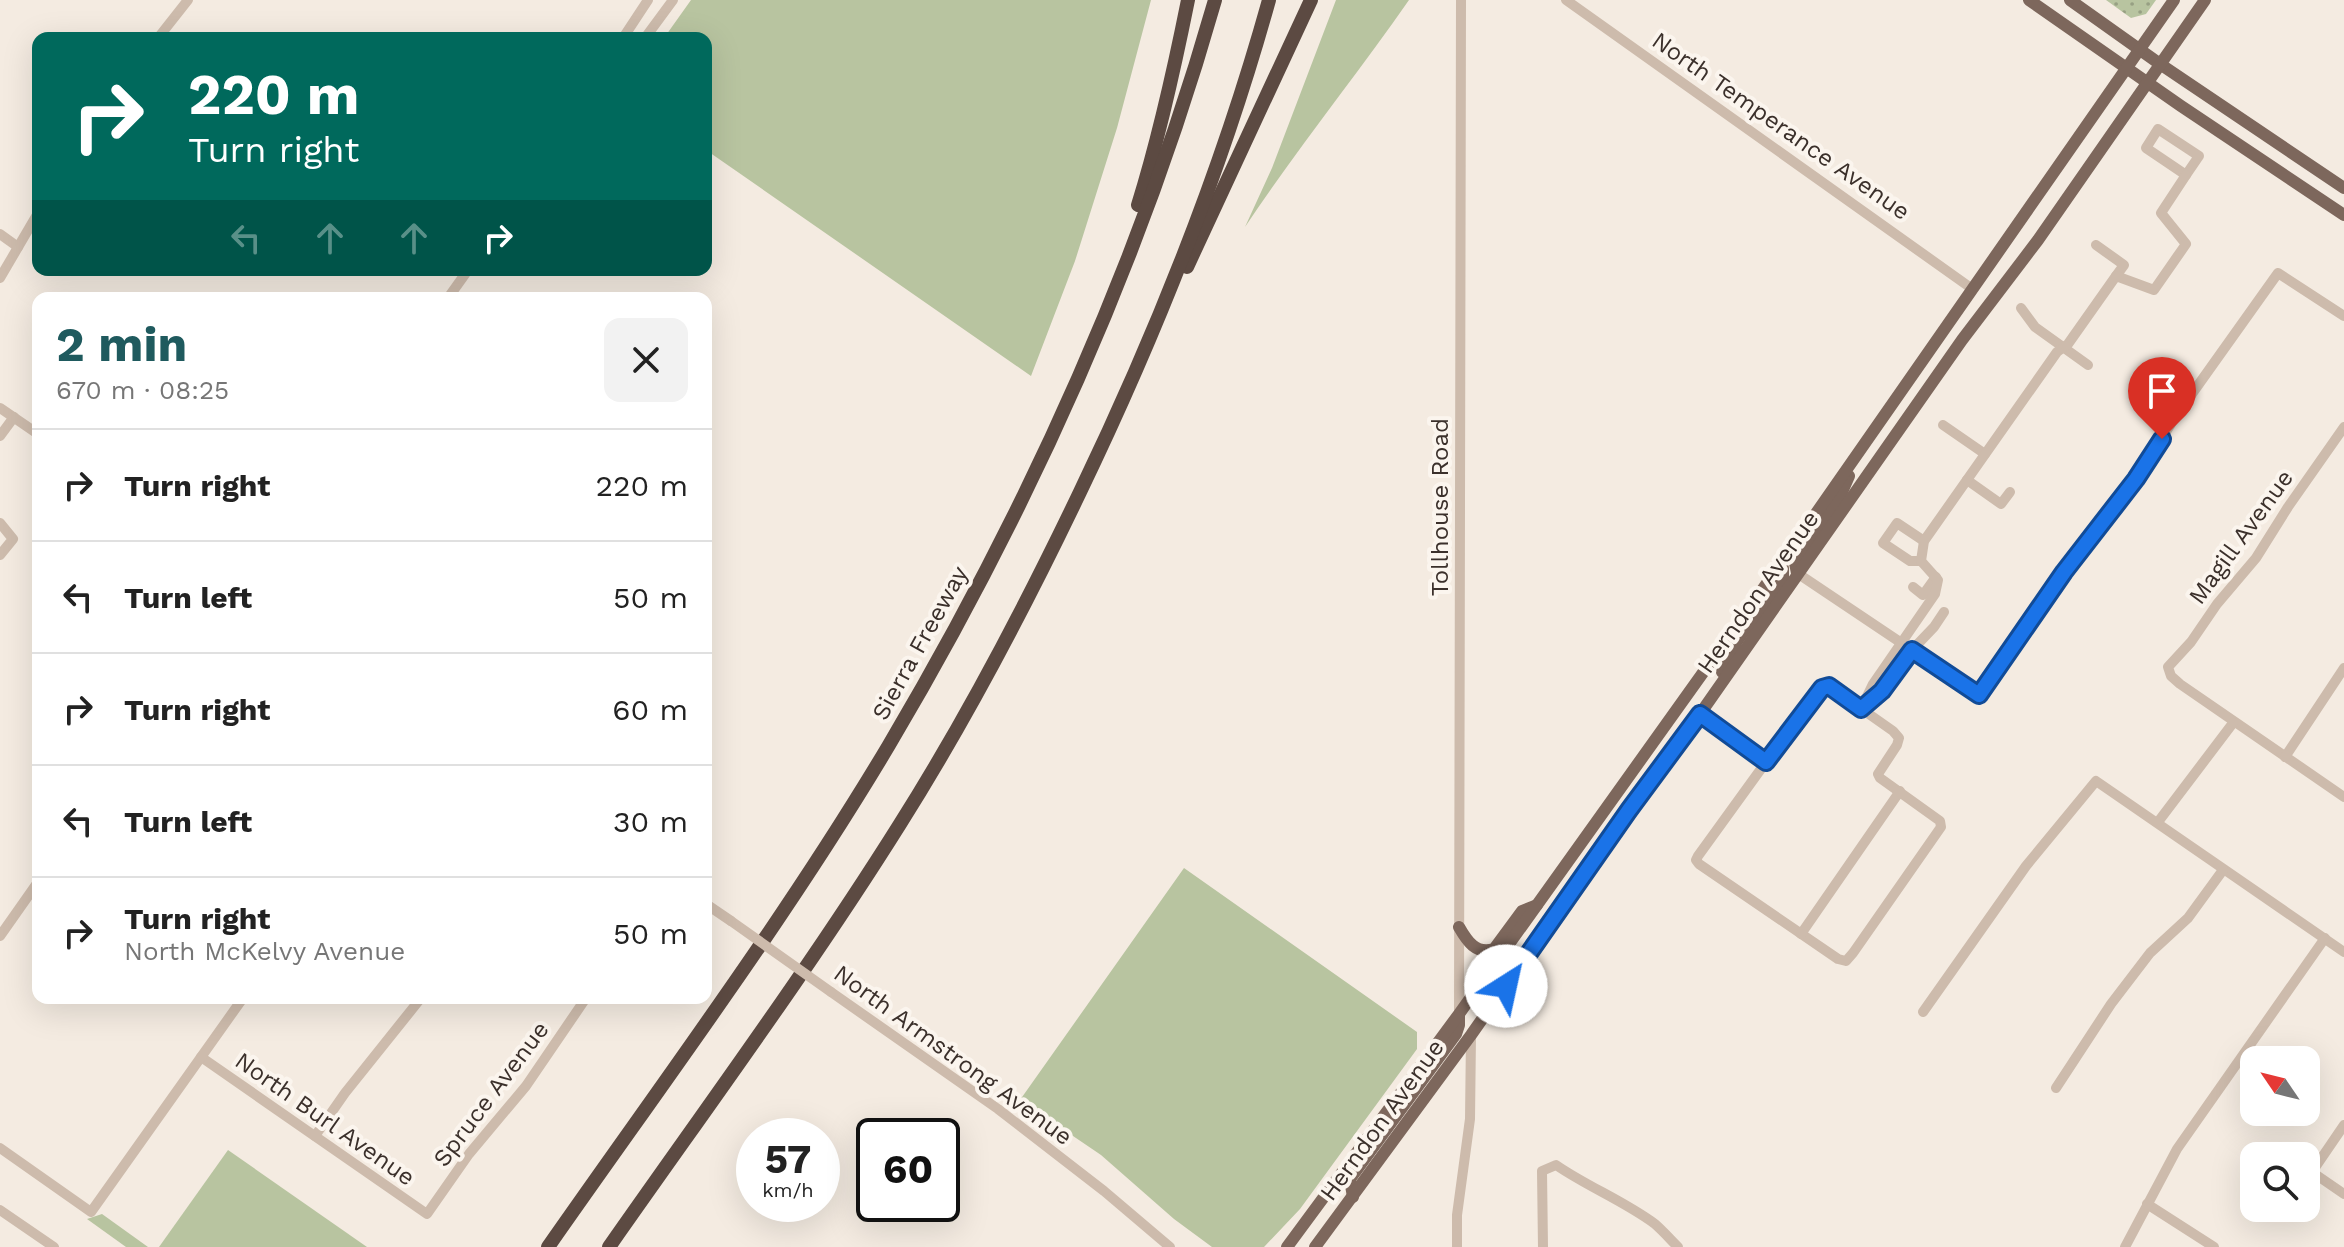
<!DOCTYPE html>
<html lang="en">
<head>
<meta charset="utf-8">
<style>
  :root { --surface:#fff; --page:#f2f2f2; --text:#222; --muted:#767676; --line:#e0e0e0; --accent:#1f5a5e }
  body { margin:0; font-family:"Work Sans",sans-serif; background:var(--page); color:var(--text); height:100vh; display:flex; flex-direction:column; font-size:30px; white-space:nowrap }
  * { box-sizing:border-box; margin:0 }
  p { font-size:26px; color:var(--muted) }
  .icon { flex:none; width:44px; height:44px; fill:none; stroke:currentColor; stroke-width:2; stroke-linecap:round; stroke-linejoin:round }
  .map { position:relative; flex:1; overflow:hidden }
  .side { position:absolute; left:32px; top:292px; width:680px; height:712px; display:flex; flex-direction:column; background:var(--surface); border-radius:16px; box-shadow:0 8px 32px #0002 }
  .side>* { flex:none }
  .banner { position:absolute; left:32px; top:32px; width:680px; height:244px; border-radius:16px; box-shadow:0 8px 32px #0002; background:#00695c; color:#fff; overflow:hidden }
  .needle { width:52px; rotate:305deg }
  .fabs { position:absolute; left:2240px; top:1046px; display:grid; gap:16px }
  .fabs a { display:grid; place-items:center; width:80px; height:80px; border-radius:16px; background:var(--surface); box-shadow:0 8px 32px #0002; font-size:40px }
  .speed { position:absolute; left:736px; top:1118px; display:flex; gap:16px; font-size:40px; font-weight:700; text-align:center }
  .speed>* { display:grid; place-content:center; width:104px; height:104px; border-radius:50%; background:var(--surface); box-shadow:0 8px 32px #0002; line-height:1 }
  .speed small { font-size:20px; font-weight:400 }
  .speed .limit { border:4px solid #111; border-radius:12px; background:#fff; color:#111 }
  .pin { position:absolute; display:grid; place-items:center; width:68px; height:68px; color:#fff; margin:-82px -34px; border-radius:50% 50% 50% 0; rotate:-45deg; box-shadow:0 0 8px #0007 }
  .pin .icon { rotate:45deg }
  .me { position:absolute; width:88px; margin:-44px; rotate:35deg; stroke-linejoin:round; filter:drop-shadow(0 0 6px #0008) }
  .turn { display:flex; align-items:center; gap:28px; height:168px; padding:0 24px; font-size:36px }
  .turn .icon { width:104px; height:104px; stroke-width:2.5 }
  .turn b { display:block; font-size:56px; line-height:68px }
  .lanes { display:flex; align-items:center; height:76px; padding:0 24px; background:#0003; justify-content:center; gap:40px; direction:ltr }
  .lanes .off { opacity:.35 }
  .round { display:grid; place-items:center; flex:none; width:84px; height:84px; border-radius:16px; background:var(--page) }
  .summary { display:flex; align-items:center; justify-content:space-between; height:136px; padding:0 24px }
  h1 { font-size:48px; font-weight:700; line-height:60px; color:var(--accent) }
  ul { padding:0; list-style:none }
  li { display:flex; align-items:center; gap:24px; height:112px; padding:0 24px; border-top:2px solid var(--line) }
  li div { flex:1 }
  li b { display:block; font-size:30px }
  li em { font-style:normal }
  .map>svg:first-child { display:block }
  .green { fill:#b8c4a0 }
  .park { fill:url(#park-dots) }
  .lines { fill:none; stroke-linecap:round; stroke-linejoin:round }
  .minor { stroke:#cdbbac; stroke-width:10 }
  .major { stroke:#7d675c; stroke-width:12 }
  .highway { stroke:#5c4a42; stroke-width:14 }
  .minor-bridge { stroke:#cdbbac; stroke-width:10 }
  .route-casing { stroke:#114b97; stroke-width:20 }
  .route { stroke:#1a73e8; stroke-width:14 }
  .labels { text-anchor:middle; stroke-width:8; stroke-linejoin:round; paint-order:stroke }
  .street-label { font-size:24px; fill:#3b302b; stroke:#fbf5ee }
</style>
</head>
<body>
<div class="map">
<svg width="2344" height="1247" viewBox="0 0 2344 1247">
  <defs>
    <pattern id="park-dots" width="8" height="8" patternUnits="userSpaceOnUse" patternTransform="scale(2)"><rect width="8" height="8" fill="#b8c4a0"/><path d="M2 2h.1M6 6h.1" fill="none" stroke="#97a083" stroke-width="1.8" stroke-linecap="round"/></pattern>
  </defs>
  <rect width="100%" height="100%" fill="#f4ebe1"/>
  <g class="green">
    <path d="M691,0h460l-34,128 -42,133 -44,115 -325,-226v-112h-42z"/>
    <path d="M1336,0h73c-53,76 -112,149 -164,227l27,-59z"/>
    <path d="M1184,868l233,164v17l-117,160 -36,38h-52l-38,-28 -73,-64 -81,-55z"/>
    <path d="M228,1150l139,97h-208z"/>
    <path d="M102,1214l46,33h-22l-39,-28z"/>
  </g>
  <path class="park" d="M2106,0h50l-10,14 -15,4z"/>
  <g class="lines">
    <g class="minor">
      <path d="M1566,0l405,288"/>
      <path d="M158,38l30,-38"/>
      <path d="M623,38l25,-38"/>
      <path d="M645,38l28,-38"/>
      <path d="M2158,129l41,27 -13,19 -40,-27z"/>
      <path d="M0,234l18,13"/>
      <path d="M2096,245l28,20 -8,11"/>
      <path d="M0,278l38,-65"/>
      <path d="M448,298l20,-28"/>
      <path d="M2021,308l14,19 53,38"/>
      <path d="M0,408l38,26"/>
      <path d="M1943,425l42,29"/>
      <path d="M2344,427l-56,80 -32,51 -39,46 -26,38 -23,25 3,9 9,8 164,113"/>
      <path d="M0,436l14,-19"/>
      <path d="M1967,480l34,24 9,-12"/>
      <path d="M0,523l13,16 -13,16"/>
      <path d="M1921,561h-11l-27,-18 14,-20 27,18"/>
      <path d="M1797,573l182,122 85,-123 72,-93 38,-60 104,-146 66,43"/>
      <path d="M1913,587l10,8 13,-18"/>
      <path d="M1944,612l-10,15 -22,23 -30,41 -21,18 12,-25 62,-90 3,-14 -17,-19 3,-20 133,-189 11,-8 48,-68 38,14 32,-46 -25,-31 25,-38"/>
      <path d="M1700,714l66,48 -68,94 -2,4 3,4 139,95 8,2 7,-8 88,-126 -1,-6 -60,-43 -2,-4 19,-29 2,-7 -6,-7 -64,-45 -7,2 -56,74"/>
      <path d="M2285,757l59,-89"/>
      <path d="M2158,822l75,-99"/>
      <path d="M706,904l25,17"/>
      <path d="M1801,934l99,-143"/>
      <path d="M0,936l38,-54"/>
      <path d="M831,992l167,117 106,82 66,56"/>
      <path d="M1923,1012l103,-146 70,-85 248,171"/>
      <path d="M1459,1014l2,-1014"/>
      <path d="M201,1057l226,157 42,-60 57,-68 60,-88"/>
      <path d="M2056,1088l55,-84 39,-51 38,-35 35,-48"/>
      <path d="M2344,1125l-32,47 32,22"/>
      <path d="M315,1136l30,-43 76,-95"/>
      <path d="M0,1148l91,64 152,-214"/>
      <path d="M2147,1204l67,43"/>
      <path d="M0,1210l54,37"/>
      <path d="M1457,1247v-32l13,-96 1,-84"/>
      <path d="M1543,1247l-1,-76 14,-6c32,22 68,36 99,59 8,7 15,15 23,23"/>
      <path d="M2125,1247l52,-98 148,-211"/>
    </g>
    <g class="major">
      <path d="M2029,0l152,106 163,109"/>
      <path d="M2070,0l90,64 184,124"/>
      <path d="M1797,573l-2,-10 1,-5 46,-66 7,-16"/>
      <path d="M1722,672l15,-31 46,-63v-10l-3,-3"/>
      <path d="M1459,927c8,14 17,28 35,22l28,-38 15,-6"/>
      <path d="M1499,996l-5,-6 -2,-7 11,-17"/>
      <path d="M1353,1197l-3,-18 106,-145 3,-9v-10"/>
      <path d="M1287,1247l172,-233 321,-449 394,-565"/>
      <path d="M1315,1247l156,-212 158,-225 71,-96 262,-374 76,-100 167,-240"/>
    </g>
    <g class="highway">
      <path d="M1138,205c21,-67 36,-135 50,-205"/>
      <path d="M1187,267l124,-267"/>
      <path d="M548,1247c116,-166 238,-329 341,-502 138,-233 252,-485 326,-745"/>
      <path d="M609,1247c98,-140 200,-278 291,-423 67,-106 126,-219 180,-332 76,-158 142,-323 189,-492"/>
    </g>
    <path class="minor-bridge" d="M731,921l100,71"/>
  </g>
  <g class="lines">
    <g class="route-casing">
      <path id="route" d="M1506,986l123,-176 71,-96 66,48 56,-74 7,-2 32,23 21,-18 30,-41 67,45 85,-123 72,-93 26,-40"/>
    </g>
    <use href="#route" class="route"/>
  </g>
  <g class="labels">
    <g class="street-label">
      <text transform="translate(1781 126) rotate(35)" y="8">North Temperance Avenue</text>
      <text transform="translate(1440 507) rotate(-90)" y="8">Tollhouse Road</text>
      <text transform="translate(2241 537) rotate(-54)" y="8">Magill Avenue</text>
      <text transform="translate(1758 592) rotate(-55)" y="8">Herndon Avenue</text>
      <text transform="translate(920 643) rotate(-61)" y="8">Sierra Freeway</text>
      <text transform="translate(953 1055) rotate(36)" y="8">North Armstrong Avenue</text>
      <text transform="translate(491 1094) rotate(-53)" y="8">Spruce Avenue</text>
      <text transform="translate(325 1119) rotate(35)" y="8">North Burl Avenue</text>
      <text transform="translate(1382 1120) rotate(-54)" y="8">Herndon Avenue</text>
    </g>
  </g>
</svg>
<div class="fabs">
<a><svg class="needle" viewBox="-14 -14 28 28"><path d="M0-13l5 13h-10z" fill="#e53935"/><path d="M0 13l5-13h-10z" fill="#767676"/></svg></a>
<a><svg class="icon" aria-label="search" viewBox="0 0 24 24"><circle cx="10" cy="10" r="6"/><path d="M15 15l6 6"/></svg></a>
</div>
<div class="speed"><div>57<small>km/h</small></div><div class="limit">60</div></div>
<div class="pin" style="left:2162px;top:439px;background:#d93025"><svg class="icon" aria-label="arrive" viewBox="0 0 24 24"><path d="M6 21V4h12l-3 4 3 4H6"/></svg></div>
<svg class="me" style="left:1506px;top:986px" viewBox="-20 -20 40 40"><circle r="19" fill="#fff"/><path d="M0-13L10 11 0 6-10 11z" fill="#1a73e8"/></svg>
<div class="banner">
<div class="turn"><svg class="icon" aria-label="right" viewBox="0 0 24 24"><path d="M7 20v-9h11M14 6l5 5-5 5"/></svg><div><b>220 m</b>Turn right</div></div>
<div class="lanes"><svg class="icon off" aria-label="left" viewBox="0 0 24 24"><path d="M17 20v-9H6M10 6l-5 5 5 5"/></svg><svg class="icon off" aria-label="ahead" viewBox="0 0 24 24"><path d="M12 20V5M6 11l6-6 6 6"/></svg><svg class="icon off" aria-label="ahead" viewBox="0 0 24 24"><path d="M12 20V5M6 11l6-6 6 6"/></svg><svg class="icon" aria-label="right" viewBox="0 0 24 24"><path d="M7 20v-9h11M14 6l5 5-5 5"/></svg></div>
</div>
<section class="side">
<div class="summary"><div><h1>2 min</h1><p>670 m · 08:25</p></div><a class="round"><svg class="icon" aria-label="close" viewBox="0 0 24 24"><path d="M6 6l12 12M18 6L6 18"/></svg></a></div>
<ul>
<li><svg class="icon" aria-label="right" viewBox="0 0 24 24"><path d="M7 20v-9h11M14 6l5 5-5 5"/></svg><div><b>Turn right</b></div><em>220 m</em></li>
<li><svg class="icon" aria-label="left" viewBox="0 0 24 24"><path d="M17 20v-9H6M10 6l-5 5 5 5"/></svg><div><b>Turn left</b></div><em>50 m</em></li>
<li><svg class="icon" aria-label="right" viewBox="0 0 24 24"><path d="M7 20v-9h11M14 6l5 5-5 5"/></svg><div><b>Turn right</b></div><em>60 m</em></li>
<li><svg class="icon" aria-label="left" viewBox="0 0 24 24"><path d="M17 20v-9H6M10 6l-5 5 5 5"/></svg><div><b>Turn left</b></div><em>30 m</em></li>
<li><svg class="icon" aria-label="right" viewBox="0 0 24 24"><path d="M7 20v-9h11M14 6l5 5-5 5"/></svg><div><b>Turn right</b><p>North McKelvy Avenue</p></div><em>50 m</em></li>
</ul>
</section>
</div>
</body>
</html>
